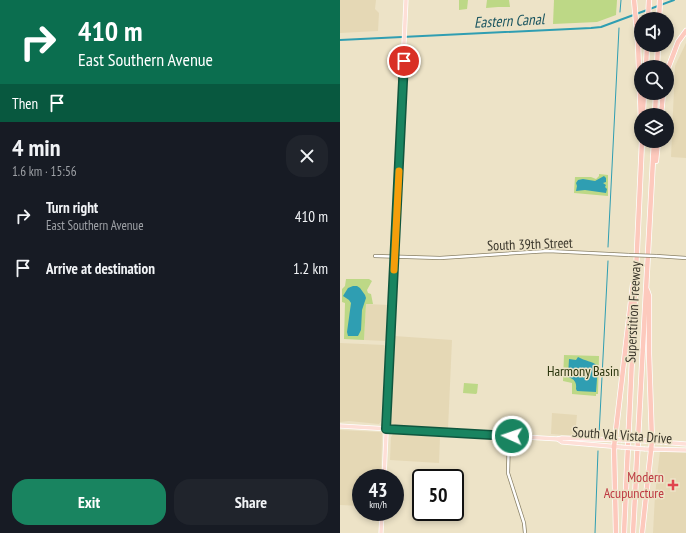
<!DOCTYPE html>
<html lang="en">
<head>
<meta charset="utf-8">
<style>
  :root { --surface:#171b24; --page:#20242c; --text:#f1f3f6; --muted:#9ea1a6; --accent:#198460 }
  body { margin:0; font-family:"PT Sans Narrow",sans-serif; background:var(--page); color:var(--text); height:100vh; display:flex; flex-direction:column; font-size:15px; white-space:nowrap }
  * { box-sizing:border-box; margin:0 }
  p { font-size:13px; color:var(--muted) }
  .icon { flex:none; width:22px; height:22px; fill:none; stroke:currentColor; stroke-width:2; stroke-linecap:round; stroke-linejoin:round }
  .map { position:relative; flex:1; overflow:hidden }
  .panel { display:flex; flex-direction:column; background:var(--surface); width:340px }
  .panel>* { flex:none }
  .banner { background:#0b6e4f; color:#fff; overflow:hidden }
  .controls { position:absolute; left:294px; top:12px; display:grid; gap:8px }
  .controls a { display:grid; place-items:center; width:40px; height:40px; border-radius:50%; background:var(--surface); box-shadow:0 2px 6px #0003; font-size:20px }
  .speed { position:absolute; left:12px; top:469px; display:flex; gap:8px; font-size:20px; font-weight:700; text-align:center }
  .speed>* { display:grid; place-content:center; width:52px; height:52px; border-radius:50%; background:var(--surface); box-shadow:0 2px 6px #0003; line-height:1 }
  .speed small { font-size:10px; font-weight:400 }
  .speed .limit { border:2px solid #111; border-radius:6px; background:#fff; color:#111 }
  .pin { position:absolute; display:grid; place-items:center; width:34px; height:34px; color:#fff; margin:-17px; border:2px solid #fff; border-radius:50%; box-shadow:0 1px 4px #0007 }
  .me { position:absolute; width:44px; margin:-22px; rotate:273deg; stroke-linejoin:round; filter:drop-shadow(0 0 3px #0008) }
  .turn { display:flex; align-items:center; gap:14px; height:84px; padding:0 12px; font-size:18px }
  .turn .icon { width:52px; height:52px; stroke-width:2.5 }
  .turn b { display:block; font-size:28px; line-height:34px }
  .then { display:flex; align-items:center; height:38px; padding:0 12px; background:#0003; gap:8px; font-size:15px }
  .round { display:grid; place-items:center; flex:none; width:42px; height:42px; border-radius:16px; background:var(--page) }
  .head { display:flex; align-items:center; justify-content:space-between; height:68px; padding:0 12px }
  h1 { font-size:24px; font-weight:600; line-height:30px }
  .primary-button { display:flex; gap:8px; margin-top:auto; padding:8px 12px }
  .primary-button a { flex:1; height:46px; border-radius:16px; background:var(--accent); color:#fff; font-size:16px; font-weight:600; line-height:46px; text-align:center }
  .primary-button a+a { background:var(--page); color:var(--text) }
  ul { padding:0; list-style:none }
  li { display:flex; align-items:center; gap:12px; height:52px; padding:0 12px }
  li div { flex:1 }
  li b { display:block; font-size:15px }
  li em { font-style:normal }
  main { display:flex; flex:1; min-height:0 }
  .map>svg:first-child { display:block }
  .built { fill:#e5d8b5 }
  .green { fill:#bdd886 }
  .water { fill:#2f9eb2 }
  .lines { fill:none; stroke-linecap:round; stroke-linejoin:round }
  .stream { stroke:#2f9eb2; stroke-width:1 }
  .canal { stroke:#2f9eb2; stroke-width:2 }
  .minor-casing { stroke:#898066; stroke-width:4 }
  .major-casing { stroke:#fff; stroke-width:5 }
  .highway-casing { stroke:#fff; stroke-width:6 }
  .minor { stroke:#fff; stroke-width:2.5 }
  .major { stroke:#fedfd7; stroke-width:3.5 }
  .highway { stroke:#fdc9bd; stroke-width:4.5 }
  .minor-bridge-casing { stroke:#898066; stroke-width:4; stroke-linecap:butt }
  .major-bridge-casing { stroke:#fff; stroke-width:5; stroke-linecap:butt }
  .minor-bridge { stroke:#fff; stroke-width:2.5 }
  .major-bridge { stroke:#fedfd7; stroke-width:3.5 }
  .route-casing { stroke:#10563e; stroke-width:10 }
  .route { stroke:#198460; stroke-width:7 }
  .slow { stroke:#f59e0b; stroke-width:7 }
  .health-dot { fill:#e0444e; stroke:#ede3c7; stroke-width:1.5 }
  .labels { text-anchor:middle; stroke-width:3; stroke-linejoin:round; paint-order:stroke }
  .street-label { font-size:14px; fill:#383429; stroke:#ede3c7 }
  .park-label { font-size:14px; fill:#29340c; stroke:#ede3c7 }
  .health-label { font-size:14px; fill:#be3a42; stroke:#ede3c7; text-anchor:end }
  .water-label { font-size:15px; font-style:italic; fill:#1a5560; stroke:#ede3c7 }
</style>
</head>
<body>
<main>
<section class="panel">
<div class="banner">
<div class="turn"><svg class="icon" aria-label="right" viewBox="0 0 24 24"><path d="M7 20v-9h11M14 6l5 5-5 5"/></svg><div><b>410 m</b>East Southern Avenue</div></div>
<div class="then">Then<svg class="icon" aria-label="arrive" viewBox="0 0 24 24"><path d="M6 21V4h12l-3 4 3 4H6"/></svg></div>
</div>
<div class="head"><div><h1>4 min</h1><p>1.6 km · 15:56</p></div><a class="round"><svg class="icon" aria-label="close" viewBox="0 0 24 24"><path d="M6 6l12 12M18 6L6 18"/></svg></a></div>
<ul>
<li><svg class="icon" aria-label="right" viewBox="0 0 24 24"><path d="M7 20v-9h11M14 6l5 5-5 5"/></svg><div><b>Turn right</b><p>East Southern Avenue</p></div><em>410 m</em></li>
<li><svg class="icon" aria-label="arrive" viewBox="0 0 24 24"><path d="M6 21V4h12l-3 4 3 4H6"/></svg><div><b>Arrive at destination</b></div><em>1.2 km</em></li>
</ul>
<div class="primary-button"><a>Exit</a><a>Share</a></div>
</section>
<div class="map">
<svg width="346" height="533" viewBox="0 0 346 533">
  <rect width="100%" height="100%" fill="#ede3c7"/>
  <g class="built">
    <path d="M0,0h36l-1,9 4,4 -1,18 -38,2z"/>
    <path d="M346,43v115l-15,-1 4,-91z"/>
    <path d="M26,304l23,1 -2,34 -2,2 -21,-1z"/>
    <path d="M54,336l58,4 -4,89 -56,-3 -2,-2z"/>
    <path d="M0,343l44,2 2,2 -5,74 -2,3 -30,-3 -9,1z"/>
    <path d="M212,413l25,2 -2,21 -24,-2z"/>
    <path d="M0,430l39,2 3,1 -1,45h-20v28l-21,-1z"/>
    <path d="M53,434l47,3 -1,26 -49,-3 1,-23z"/>
    <path d="M320,451l26,1v81h-33l2,-38z"/>
  </g>
  <g class="green">
    <path d="M119,0h9l-1,9 -8,1z"/>
    <path d="M147,0h22l1,7h-12l-12,1z"/>
    <path d="M214,0h63l-1,15 -19,7 -44,2z"/>
    <path d="M259,174l9,1v21l-34,-3 1,-16h16l5,2 3,-3z"/>
    <path d="M6,279h23l3,2 -5,9 1,3 3,1 2,10h-7l-2,36 -20,-1 1,-36 -3,-1v-13l3,-3z"/>
    <path d="M224,355l35,1 -1,38h-2v2l-24,-2v-11l-9,-2z"/>
    <path d="M124,383l14,1 -1,9 -1,1 -13,-1z"/>
  </g>
  <g class="water">
    <path d="M264,176l2,2v4l-3,1 3,2 -1,2 2,2 -1,4 -21,-3 -9,1 1,-5 -1,-3 2,-3 5,-1 12,2z"/>
    <path d="M13,286h4l3,2 5,7 1,3 -4,12 -1,20 -3,6h-10l-1,-4 4,-29 -2,-3 -6,-4 5,-8z"/>
    <path d="M238,357c7,4 14,4 20,9l-2,26 -19,-1 -1,-2c1,-7 -2,-10 -8,-12l1,-18 7,1z"/>
  </g>
  <g class="lines">
    <g class="stream">
      <path d="M280,12l1,-12"/>
      <path d="M268,247l11,-219"/>
      <path d="M259,435l9,-174"/>
      <path d="M255,533l3,-82"/>
    </g>
    <path class="canal" d="M0,40l251,-12 10,-1 73,-27"/>
    <g class="minor-casing">
      <g id="minor">
        <path d="M35,256l65,2 108,-7 81,4"/>
        <path d="M316,256l30,2"/>
        <path d="M169,436l-1,37 16,50 1,10"/>
      </g>
    </g>
    <g class="major-casing">
      <g id="major">
        <path d="M0,426l218,13 4,-1 59,2"/>
        <path d="M218,439l4,3 59,5"/>
        <path d="M306,441l40,3"/>
        <path d="M305,449l41,1"/>
        <path d="M44,478l22,-478"/>
        <path d="M41,533l1,-21"/>
      </g>
    </g>
    <g class="highway-casing">
      <g id="highway">
        <path d="M294,0l4,43 3,79"/>
        <path d="M308,19l1,-19"/>
        <path d="M319,19l1,-19"/>
        <path d="M306,67l1,-22"/>
        <path d="M317,67l1,-22"/>
        <path d="M327,71l11,-29 8,-11"/>
        <path d="M303,111l1,-18"/>
        <path d="M315,115l1,-22"/>
        <path d="M321,115l2,-22"/>
        <path d="M316,161l2,-20"/>
        <path d="M276,533l-2,-86 19,-163"/>
        <path d="M284,533l18,-392"/>
        <path d="M293,533l21,-392"/>
        <path d="M302,533l10,-92 -3,-87v-58l-2,-6"/>
      </g>
    </g>
    <use href="#minor" class="minor"/>
    <use href="#major" class="major"/>
    <use href="#highway" class="highway"/>
    <g class="minor-bridge-casing">
      <path id="minor-bridge" d="M289,255l27,1"/>
    </g>
    <g class="major-bridge-casing">
      <g id="major-bridge">
        <path d="M281,440l25,1"/>
        <path d="M281,447l24,2"/>
      </g>
    </g>
    <use href="#minor-bridge" class="minor-bridge"/>
    <use href="#major-bridge" class="major-bridge"/>
  </g>
  <g class="lines">
    <g class="route-casing">
      <path id="route" d="M64,61l-18,368 126,7"/>
    </g>
    <use href="#route" class="route"/>
    <path class="slow" d="M54,270l5,-99"/>
  </g>
  <path class="health-dot" d="M331 479h4v4h4v4h-4v4h-4v-4h-4v-4h4z"/>
  <g class="labels">
    <g class="street-label">
      <text transform="translate(190 244) rotate(-2)" y="5">South 39th Street</text>
      <text transform="translate(293 312) rotate(-87)" y="5">Superstition Freeway</text>
      <text transform="translate(282 435) rotate(4)" y="5">South Val Vista Drive</text>
    </g>
    <g class="park-label">
      <text x="243" y="376">Harmony Basin</text>
    </g>
    <g class="health-label">
      <text x="324" y="482">Modern<tspan x="324" dy="16">Acupuncture</tspan></text>
    </g>
    <g class="water-label">
      <text transform="translate(169 21) rotate(-3)" y="5">Eastern Canal</text>
    </g>
  </g>
</svg>
<div class="controls">
<a><svg class="icon" aria-label="sound" viewBox="0 0 24 24"><path d="M4 9h4l5-4v14l-5-4H4zM17 9q2 3 0 6"/></svg></a>
<a><svg class="icon" aria-label="search" viewBox="0 0 24 24"><circle cx="10" cy="10" r="6"/><path d="M15 15l6 6"/></svg></a>
<a><svg class="icon" aria-label="layers" viewBox="0 0 24 24"><path d="M12 4l9 5-9 5-9-5zM3 14l9 5 9-5"/></svg></a>
</div>
<div class="speed"><div>43<small>km/h</small></div><div class="limit">50</div></div>
<div class="pin" style="left:64px;top:61px;background:#d93025"><svg class="icon" aria-label="arrive" viewBox="0 0 24 24"><path d="M6 21V4h12l-3 4 3 4H6"/></svg></div>
<svg class="me" style="left:172px;top:436px" viewBox="-20 -20 40 40"><circle r="17" fill="#198460" stroke="#fff" stroke-width="3"/><path d="M0-11L8 9 0 5-8 9z" fill="#fff"/></svg>
</div>
</main>
</body>
</html>
